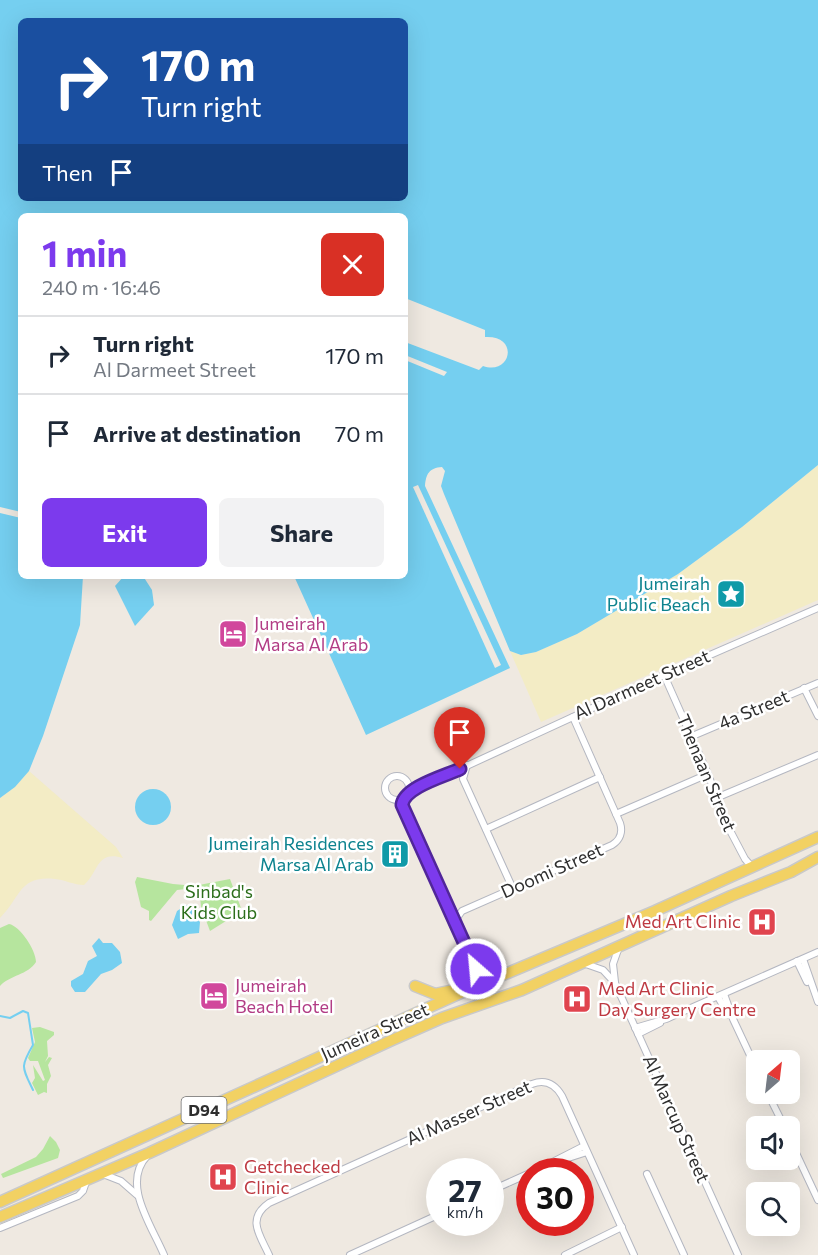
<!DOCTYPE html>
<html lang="en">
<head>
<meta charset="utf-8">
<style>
  :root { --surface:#fff; --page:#f2f2f3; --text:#1f2937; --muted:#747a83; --line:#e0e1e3; --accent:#7c3aed }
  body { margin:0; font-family:Commissioner,sans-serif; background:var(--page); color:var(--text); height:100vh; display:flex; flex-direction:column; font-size:22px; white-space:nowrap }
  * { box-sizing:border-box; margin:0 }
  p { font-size:20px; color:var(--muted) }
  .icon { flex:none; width:33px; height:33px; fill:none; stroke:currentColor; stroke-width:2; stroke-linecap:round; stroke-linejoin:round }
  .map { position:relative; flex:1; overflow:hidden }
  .panel { position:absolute; left:18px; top:213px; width:390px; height:366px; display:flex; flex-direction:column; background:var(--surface); border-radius:9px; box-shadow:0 6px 24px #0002 }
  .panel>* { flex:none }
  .guide { position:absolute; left:18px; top:18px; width:390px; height:183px; border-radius:9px; box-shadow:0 6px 24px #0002; background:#1a4fa0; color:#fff; overflow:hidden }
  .needle { width:39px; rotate:28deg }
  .fabs { position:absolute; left:746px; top:1050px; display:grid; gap:12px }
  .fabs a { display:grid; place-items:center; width:54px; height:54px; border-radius:9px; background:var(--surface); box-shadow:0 6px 24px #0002; font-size:30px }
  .speed { position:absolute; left:426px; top:1158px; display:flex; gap:12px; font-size:30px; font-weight:700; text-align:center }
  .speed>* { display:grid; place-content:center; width:78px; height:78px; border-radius:50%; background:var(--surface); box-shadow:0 6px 24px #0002; line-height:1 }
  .speed small { font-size:15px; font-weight:400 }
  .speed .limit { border:9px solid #d22; background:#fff; color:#111 }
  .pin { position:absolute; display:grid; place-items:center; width:51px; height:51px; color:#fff; margin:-62px -26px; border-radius:50% 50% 50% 0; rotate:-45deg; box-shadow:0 0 6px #0007 }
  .pin .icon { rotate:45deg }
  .me { position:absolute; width:66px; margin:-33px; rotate:333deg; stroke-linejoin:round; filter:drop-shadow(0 0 4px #0008) }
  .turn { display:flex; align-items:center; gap:21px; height:126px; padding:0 24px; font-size:27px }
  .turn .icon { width:78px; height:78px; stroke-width:2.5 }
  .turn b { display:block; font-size:42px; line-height:51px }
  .then { display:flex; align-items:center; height:57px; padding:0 24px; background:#0003; gap:12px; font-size:22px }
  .round { display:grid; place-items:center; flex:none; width:63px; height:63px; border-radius:9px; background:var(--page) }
  .summary { display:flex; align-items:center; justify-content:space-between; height:102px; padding:0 24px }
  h1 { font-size:36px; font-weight:700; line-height:45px; color:var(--accent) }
  .action { display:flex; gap:12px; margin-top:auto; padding:12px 24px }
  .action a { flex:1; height:69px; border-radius:9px; background:var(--accent); color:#fff; font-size:24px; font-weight:700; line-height:69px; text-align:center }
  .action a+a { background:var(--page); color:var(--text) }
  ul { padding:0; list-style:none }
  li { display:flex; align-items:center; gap:18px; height:78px; padding:0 24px; border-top:2px solid var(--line) }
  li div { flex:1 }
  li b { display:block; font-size:22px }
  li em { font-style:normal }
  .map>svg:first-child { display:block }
  .green { fill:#b6e59e }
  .sand { fill:#f3ecc5 }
  .water { fill:#75cff0; fill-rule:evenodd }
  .pier { fill:#efe9e1 }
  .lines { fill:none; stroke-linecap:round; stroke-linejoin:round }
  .stream { stroke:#75cff0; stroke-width:2 }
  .minor-casing { stroke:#b4b7c1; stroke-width:8 }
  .primary-casing { stroke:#c9c9c9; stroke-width:13 }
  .minor { stroke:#fff; stroke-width:6 }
  .primary { stroke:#f2d163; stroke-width:10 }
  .route-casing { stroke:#51269a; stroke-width:15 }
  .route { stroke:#7c3aed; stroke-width:10 }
  .labels { text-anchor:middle; stroke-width:5; stroke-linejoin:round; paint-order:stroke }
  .shield { fill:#fff; stroke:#6d6d6d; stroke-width:1.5 }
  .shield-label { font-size:16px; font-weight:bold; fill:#2e2e2e }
  .culture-label { font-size:18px; fill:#0d838f; stroke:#fff; text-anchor:end }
  .hotel-label { font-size:18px; fill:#b23c85; stroke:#fff; text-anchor:start }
  .street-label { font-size:18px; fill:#2e2e2e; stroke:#fff }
  .park-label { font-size:18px; fill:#2c6e1b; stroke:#fff }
  .health-label { font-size:18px; fill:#be3a42; stroke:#fff; text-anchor:start }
</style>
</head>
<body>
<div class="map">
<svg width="818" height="1255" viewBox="0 0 818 1255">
  <rect width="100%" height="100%" fill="#efe9e1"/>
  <g class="green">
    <path d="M137,877l36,7 23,2v2l-19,2 -26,31 -2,-1v-9l-8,-4 -6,-25z"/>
    <path d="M230,879l11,29 -15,13 -16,10 -9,-24 -2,-22z"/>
    <path d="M9,924c11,2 27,26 27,38 -8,13 -26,13 -36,24v-58z"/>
    <path d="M40,1027l14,5v3l-7,6 1,15 -3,6 4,-5 3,1 -4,7 3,11 -4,8v9l-3,-1 -6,3 -6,-12 3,-5 -2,-13 10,16 2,-1 -7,-19h-8l-2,-3 7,-16 -3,-14z"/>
    <path d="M50,1136l6,6 4,8 -2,8 -55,20 -2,-4 35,-17 7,-8z"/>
  </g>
  <g class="sand">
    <path d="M818,465v135l-277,122 -31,-71 11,4 15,-3 41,-18 101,-60 64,-47z"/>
    <path d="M29,771l87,76 7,11c-27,-8 -24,14 -39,27 -10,0 -19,-5 -29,-6 -36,-4 -34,18 -55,39v-120l15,-11z"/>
  </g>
  <g class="water">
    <path d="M0,0h818v465l-76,62 -64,47 -101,60 -41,18 -15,3 -11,-4 -66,-157 -3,-8 4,-15 -3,-4c-13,1 -16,7 -17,19l85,182 -144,67 -72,-159h111v-216l39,16 3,-4 -42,-17v-13l74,28 4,-4c28,10 37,-31 2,-29v-7l-80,-32v-82h-384v296l-21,-5zM21,21h384v177h-384z"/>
    <path d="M0,513l21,5v58h62l-3,49 -37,111 -14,35 -14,16 -15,11z"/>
    <path d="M124,576h19l9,14 2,15 -19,21 -20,-40z"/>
    <circle cx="153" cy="807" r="18"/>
    <path d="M186,905l7,3 2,9 5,5 -1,11 -11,1 -10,5 -6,-14 5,-14z"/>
    <path d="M99,938l4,5h9l8,9 2,11 -10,7 -11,4 -16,18h-10l-4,-6v-5l12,-7 5,-13 9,-5 -5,-10z"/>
  </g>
  <path class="pier" d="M418,485l83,180 -6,3 -82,-181z"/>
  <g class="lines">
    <path class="stream" d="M0,1016l10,2 13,-7 5,2 5,32c-13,22 -11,22 0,45"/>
    <g class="minor-casing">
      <g id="minor">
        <path d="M664,675l44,99 17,47 20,38 7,8"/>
        <path d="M804,688l14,28"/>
        <path d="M690,737l128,-54"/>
        <path d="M467,765l-4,14 50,110"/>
        <circle cx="397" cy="788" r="12"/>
        <path d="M408,793l256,-118 154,-67"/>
        <path d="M403,798l1,13 68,152 7,8 15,7"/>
        <path d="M716,798l102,-43"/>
        <path d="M616,814l92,-40"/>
        <path d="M486,829l114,-52"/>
        <path d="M454,922l8,-11 150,-66c8,-5 11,-13 8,-22l-47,-106"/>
        <path d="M803,959l15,43"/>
        <path d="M797,961l10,21"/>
        <path d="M583,963l20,7 12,13 123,272"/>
        <path d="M615,982l-2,-18 6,-17"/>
        <path d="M724,994l9,25 23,49"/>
        <path d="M718,997l10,17"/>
        <path d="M635,1028l31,-9 152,-67"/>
        <path d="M638,1034l22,-11"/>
        <path d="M768,1094l16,32"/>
        <path d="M789,1138l29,62"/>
        <path d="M147,1156c-26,28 5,70 17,99"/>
        <path d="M562,1160l25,-8"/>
        <path d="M533,1172l51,-26"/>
        <path d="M103,1174l18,7 16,14"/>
        <path d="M647,1174l37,81"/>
        <path d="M490,1191l40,-18"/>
        <path d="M0,1228l78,-32 5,-5 4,-12"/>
        <path d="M269,1255c-9,-20 -23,-36 0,-52l263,-119c13,-5 23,0 30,12l72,159"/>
        <path d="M350,1255l90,-41"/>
        <path d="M565,1255l57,-28"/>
      </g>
    </g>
    <g class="primary-casing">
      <g id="primary">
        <path d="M415,986l20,8 19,-4"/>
        <path d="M0,1202l465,-211 190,-80 163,-74"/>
        <path d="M0,1217l149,-64 243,-113 50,-22 80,-28 209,-94 60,-24 27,-15"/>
      </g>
    </g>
    <use href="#minor" class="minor"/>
    <use href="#primary" class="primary"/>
  </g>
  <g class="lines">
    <g class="route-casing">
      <path id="route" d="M460,769c-15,7 -56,18 -58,36l74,164"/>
    </g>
    <use href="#route" class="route"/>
  </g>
  <defs>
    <g id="sight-square" transform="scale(1.5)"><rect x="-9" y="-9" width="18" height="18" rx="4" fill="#0f9aa8" stroke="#fff"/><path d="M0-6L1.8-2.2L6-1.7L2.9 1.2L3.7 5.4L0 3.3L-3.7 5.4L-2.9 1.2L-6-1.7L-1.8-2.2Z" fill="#fff"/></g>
    <g id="hotel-square" transform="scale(1.5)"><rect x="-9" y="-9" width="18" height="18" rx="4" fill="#d1479c" stroke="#fff"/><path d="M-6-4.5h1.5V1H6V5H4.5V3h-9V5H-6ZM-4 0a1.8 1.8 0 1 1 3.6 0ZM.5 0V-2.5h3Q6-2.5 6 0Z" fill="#fff"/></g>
    <g id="building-square" transform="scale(1.5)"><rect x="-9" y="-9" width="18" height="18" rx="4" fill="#0f9aa8" stroke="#fff"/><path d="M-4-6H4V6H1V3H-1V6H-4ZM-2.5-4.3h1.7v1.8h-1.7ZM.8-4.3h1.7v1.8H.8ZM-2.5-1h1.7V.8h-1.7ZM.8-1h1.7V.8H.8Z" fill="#fff"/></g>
    <g id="hospital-square" transform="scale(1.5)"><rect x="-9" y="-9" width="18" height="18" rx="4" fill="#e0444e" stroke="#fff"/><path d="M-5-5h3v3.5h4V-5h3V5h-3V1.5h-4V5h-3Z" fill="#fff"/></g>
  </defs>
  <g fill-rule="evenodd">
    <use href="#sight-square" x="731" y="594"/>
    <use href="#hotel-square" x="233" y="634"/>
    <use href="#building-square" x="395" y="854"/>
    <use href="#hospital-square" x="762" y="922"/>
    <use href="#hotel-square" x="214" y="996"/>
    <use href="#hospital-square" x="577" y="999"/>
    <use href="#hospital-square" x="223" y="1177"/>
  </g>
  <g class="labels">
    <rect class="shield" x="181.5" y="1097" width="45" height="26" rx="4.5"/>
    <g class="shield-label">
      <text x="204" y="1116">D94</text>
    </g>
    <g class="culture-label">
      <text x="710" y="590">Jumeirah<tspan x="710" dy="21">Public Beach</tspan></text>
      <text x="374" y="850">Jumeirah Residences<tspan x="374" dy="21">Marsa Al Arab</tspan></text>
    </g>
    <g class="hotel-label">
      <text x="254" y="630">Jumeirah<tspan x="254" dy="21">Marsa Al Arab</tspan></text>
      <text x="235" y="992">Jumeirah<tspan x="235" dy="21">Beach Hotel</tspan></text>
    </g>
    <g class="street-label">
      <text transform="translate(642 685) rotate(-24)" y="6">Al Darmeet Street</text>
      <text transform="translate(754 710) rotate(-23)" y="6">4a Street</text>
      <text transform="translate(706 773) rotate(67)" y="6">Thenaan Street</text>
      <text transform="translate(552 871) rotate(-24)" y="6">Doomi Street</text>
      <text transform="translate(375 1032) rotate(-24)" y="6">Jumeira Street</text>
      <text transform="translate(469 1113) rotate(-24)" y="6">Al Masser Street</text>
      <text transform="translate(676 1119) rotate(66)" y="6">Al Marcup Street</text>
    </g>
    <g class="park-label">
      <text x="219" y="898">Sinbad's<tspan x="219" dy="21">Kids Club</tspan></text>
    </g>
    <g class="health-label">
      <text x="741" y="928" text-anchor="end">Med Art Clinic</text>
      <text x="598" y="995">Med Art Clinic<tspan x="598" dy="21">Day Surgery Centre</tspan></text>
      <text x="244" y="1173">Getchecked<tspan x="244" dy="21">Clinic</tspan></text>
    </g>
  </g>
</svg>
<div class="fabs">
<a><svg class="needle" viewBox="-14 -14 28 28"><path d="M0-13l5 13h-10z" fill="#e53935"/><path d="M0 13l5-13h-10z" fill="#747a83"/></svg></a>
<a><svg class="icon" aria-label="sound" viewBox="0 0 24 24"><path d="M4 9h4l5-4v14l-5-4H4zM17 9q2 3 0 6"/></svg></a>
<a><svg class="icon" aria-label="search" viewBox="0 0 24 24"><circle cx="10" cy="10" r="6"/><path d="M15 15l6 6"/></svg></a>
</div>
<div class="speed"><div>27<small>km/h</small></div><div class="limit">30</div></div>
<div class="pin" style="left:460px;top:769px;background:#d93025"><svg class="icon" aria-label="arrive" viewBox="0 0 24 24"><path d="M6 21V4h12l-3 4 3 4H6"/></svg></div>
<svg class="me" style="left:476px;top:969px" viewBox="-20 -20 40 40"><circle r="17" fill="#7c3aed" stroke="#fff" stroke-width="3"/><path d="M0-11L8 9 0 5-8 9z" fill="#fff"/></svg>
<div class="guide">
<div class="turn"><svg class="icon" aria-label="right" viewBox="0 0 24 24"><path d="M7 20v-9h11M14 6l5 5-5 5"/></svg><div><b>170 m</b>Turn right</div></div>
<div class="then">Then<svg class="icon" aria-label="arrive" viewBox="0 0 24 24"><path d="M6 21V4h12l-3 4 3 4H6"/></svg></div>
</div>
<section class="panel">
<div class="summary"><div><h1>1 min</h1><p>240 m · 16:46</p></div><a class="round" style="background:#d93025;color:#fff"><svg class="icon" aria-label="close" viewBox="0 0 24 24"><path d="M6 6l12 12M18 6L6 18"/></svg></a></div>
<ul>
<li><svg class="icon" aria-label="right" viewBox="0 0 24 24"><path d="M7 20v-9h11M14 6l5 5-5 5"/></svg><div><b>Turn right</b><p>Al Darmeet Street</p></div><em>170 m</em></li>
<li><svg class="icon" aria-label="arrive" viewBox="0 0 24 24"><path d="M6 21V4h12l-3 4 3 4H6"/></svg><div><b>Arrive at destination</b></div><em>70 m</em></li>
</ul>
<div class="action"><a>Exit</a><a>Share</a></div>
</section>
</div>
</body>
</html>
